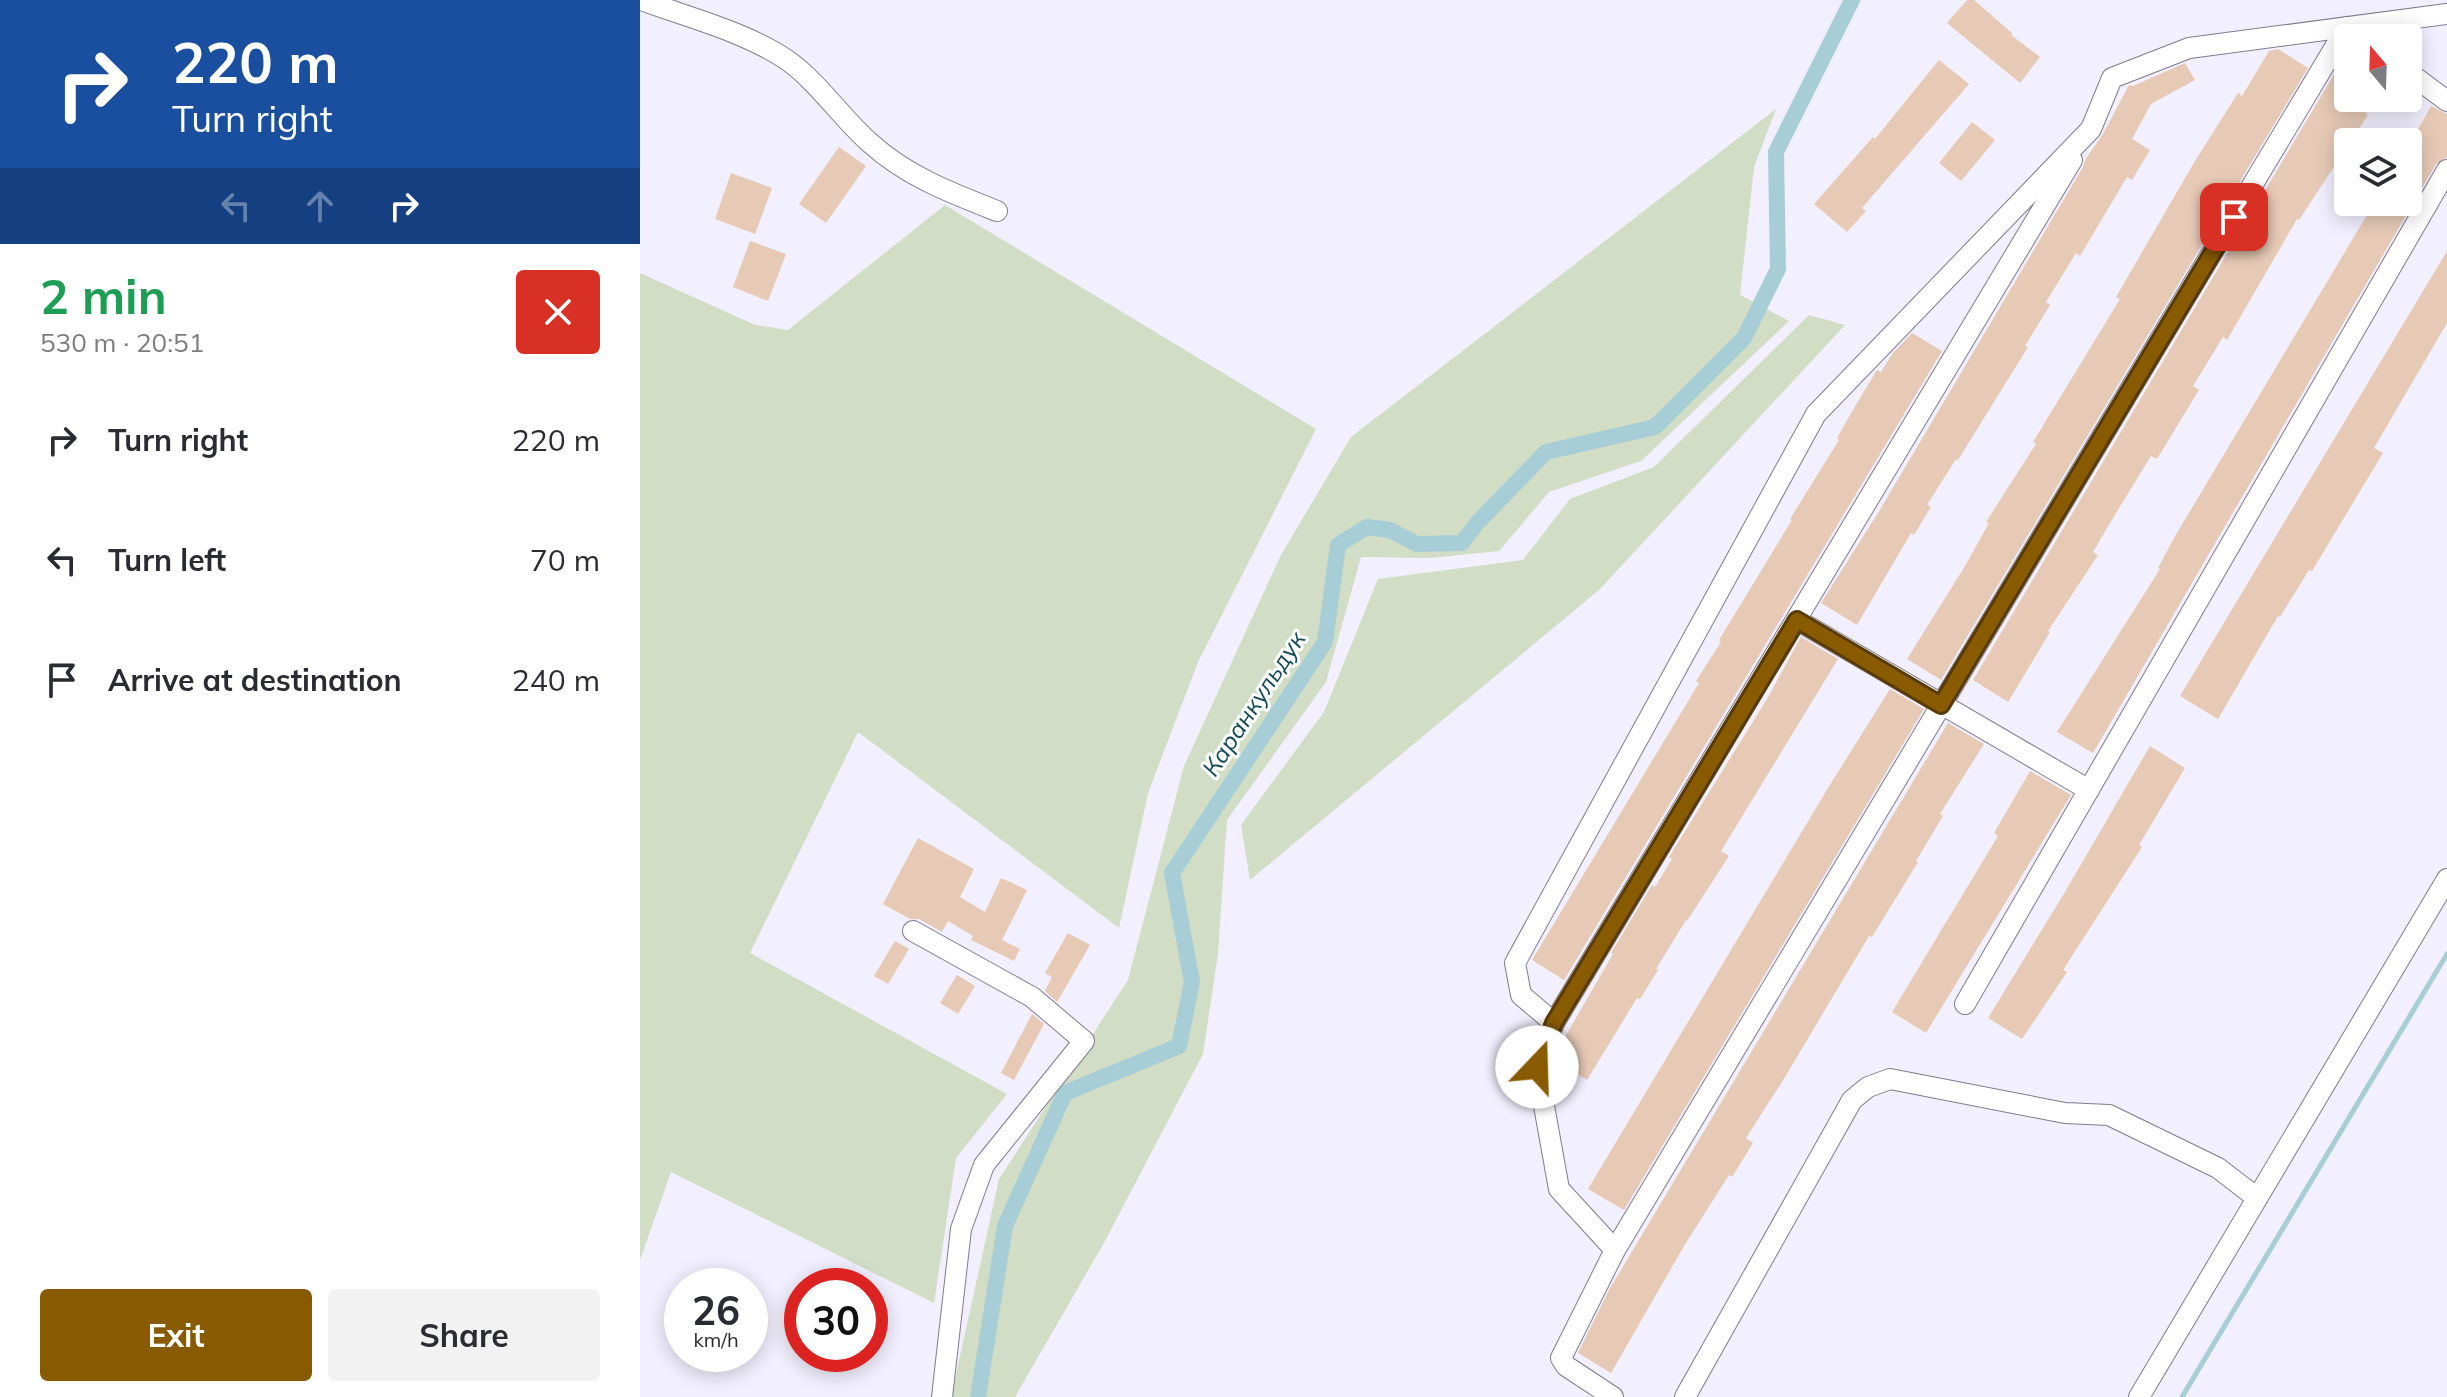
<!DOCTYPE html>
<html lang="en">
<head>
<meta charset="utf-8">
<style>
  :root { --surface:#fff; --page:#f2f2f3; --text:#2b2b33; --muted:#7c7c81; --accent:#895b00 }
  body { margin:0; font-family:Mulish,sans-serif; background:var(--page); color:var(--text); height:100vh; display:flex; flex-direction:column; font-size:30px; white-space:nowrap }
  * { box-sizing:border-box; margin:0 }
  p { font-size:26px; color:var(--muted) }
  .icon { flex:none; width:44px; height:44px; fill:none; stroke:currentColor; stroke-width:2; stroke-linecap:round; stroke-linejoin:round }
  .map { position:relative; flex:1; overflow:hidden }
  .drawer { display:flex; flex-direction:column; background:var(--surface); width:640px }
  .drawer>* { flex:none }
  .hud { background:#1a4fa0; color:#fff; overflow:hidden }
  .needle { width:52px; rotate:341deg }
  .buttons { position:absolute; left:1694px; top:24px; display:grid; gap:16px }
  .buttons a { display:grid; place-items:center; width:88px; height:88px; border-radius:8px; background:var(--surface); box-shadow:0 4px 20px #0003; font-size:40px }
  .speed { position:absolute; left:24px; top:1268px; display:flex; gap:16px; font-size:40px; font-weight:700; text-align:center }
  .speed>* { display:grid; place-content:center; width:104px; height:104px; border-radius:50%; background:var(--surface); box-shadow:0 4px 20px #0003; line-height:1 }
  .speed small { font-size:20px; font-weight:400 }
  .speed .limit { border:12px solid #d22; background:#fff; color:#111 }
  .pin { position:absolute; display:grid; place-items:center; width:68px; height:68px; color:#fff; margin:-34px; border-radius:16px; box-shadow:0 4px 12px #0006 }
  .me { position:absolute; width:88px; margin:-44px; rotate:21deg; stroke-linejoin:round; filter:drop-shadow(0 0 6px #0008) }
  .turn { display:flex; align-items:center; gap:28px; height:168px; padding:0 40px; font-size:36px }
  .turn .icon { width:104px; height:104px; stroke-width:2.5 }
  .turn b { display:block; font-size:56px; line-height:68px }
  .lanes { display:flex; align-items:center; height:76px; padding:0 40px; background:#0003; justify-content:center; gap:40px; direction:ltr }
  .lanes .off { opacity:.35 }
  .round { display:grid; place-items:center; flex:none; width:84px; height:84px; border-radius:8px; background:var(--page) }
  .headline { display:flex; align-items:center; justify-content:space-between; height:136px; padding:0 40px }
  h1 { font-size:48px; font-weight:700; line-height:60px; color:#1e9e55 }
  .action { display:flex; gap:16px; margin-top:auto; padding:16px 40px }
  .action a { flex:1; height:92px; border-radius:8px; background:var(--accent); color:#fff; font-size:32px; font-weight:700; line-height:92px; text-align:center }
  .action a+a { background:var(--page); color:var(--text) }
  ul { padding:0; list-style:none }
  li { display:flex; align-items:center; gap:24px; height:120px; padding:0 40px }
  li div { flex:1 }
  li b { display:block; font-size:30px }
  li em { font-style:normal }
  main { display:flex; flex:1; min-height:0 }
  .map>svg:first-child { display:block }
  .green { fill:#d1ddc4 }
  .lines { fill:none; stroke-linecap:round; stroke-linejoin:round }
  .stream { stroke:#a7cdd6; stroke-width:5 }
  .canal { stroke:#a7cdd6; stroke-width:16 }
  .building { fill:#e6cab6 }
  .minor-casing { stroke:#817b92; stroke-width:22 }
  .minor { stroke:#fff; stroke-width:20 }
  .route-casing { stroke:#593b00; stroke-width:20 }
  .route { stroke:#895b00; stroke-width:14 }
  .labels { text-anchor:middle; stroke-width:6; stroke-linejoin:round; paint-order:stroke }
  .water-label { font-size:24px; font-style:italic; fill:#154b56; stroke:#fefefe }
</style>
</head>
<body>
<main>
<section class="drawer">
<div class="hud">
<div class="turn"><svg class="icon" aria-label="right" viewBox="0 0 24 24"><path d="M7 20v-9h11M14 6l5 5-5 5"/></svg><div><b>220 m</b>Turn right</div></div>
<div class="lanes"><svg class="icon off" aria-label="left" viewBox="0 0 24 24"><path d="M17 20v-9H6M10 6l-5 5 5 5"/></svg><svg class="icon off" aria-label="ahead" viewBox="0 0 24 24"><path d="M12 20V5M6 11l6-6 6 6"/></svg><svg class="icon" aria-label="right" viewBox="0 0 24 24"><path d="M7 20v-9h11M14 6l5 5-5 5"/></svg></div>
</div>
<div class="headline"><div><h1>2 min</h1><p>530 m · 20:51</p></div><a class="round" style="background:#d93025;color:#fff"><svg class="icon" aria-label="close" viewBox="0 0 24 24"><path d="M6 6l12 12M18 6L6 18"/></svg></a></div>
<ul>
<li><svg class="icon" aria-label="right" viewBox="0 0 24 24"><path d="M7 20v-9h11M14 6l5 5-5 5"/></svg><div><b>Turn right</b></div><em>220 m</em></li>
<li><svg class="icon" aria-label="left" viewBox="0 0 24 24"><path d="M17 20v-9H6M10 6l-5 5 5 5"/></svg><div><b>Turn left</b></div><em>70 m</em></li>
<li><svg class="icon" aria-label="arrive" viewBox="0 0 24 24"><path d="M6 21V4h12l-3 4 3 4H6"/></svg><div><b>Arrive at destination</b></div><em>240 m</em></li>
</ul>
<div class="action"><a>Exit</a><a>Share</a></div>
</section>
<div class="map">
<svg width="1807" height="1397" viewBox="0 0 1807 1397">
  <rect width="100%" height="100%" fill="#f2effe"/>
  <g class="green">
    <path d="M1136,109l-22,58 -14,128 49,26 -148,140 -92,31 -50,59 -69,7 -69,-1 -35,125 -99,138 -9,133 -15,101 -98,187 -90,156h-64l48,-218 129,-199 56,-214 97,-211 70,-118z"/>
    <path d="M305,205l371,224 -118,233 -50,131 -29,135 -261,-196 -108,221 257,141 -51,64 -22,145 -263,-131 -31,88v-987l115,52 33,5z"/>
    <path d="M1169,315l36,10 -246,265 -349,290 -9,-55 83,-113 54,-133 145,-19 47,-61 84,-32z"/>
  </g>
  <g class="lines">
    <path class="stream" d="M1542,1397l265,-443"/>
    <path class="canal" d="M338,1397l27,-171 60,-133 114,-47 13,-64 -20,-109 153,-231 13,-97 29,-18 23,3 27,14 45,-1 16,-21 68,-70 109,-25 89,-89 34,-69 -2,-117 76,-152"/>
  </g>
  <g class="building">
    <path d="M1327,0h7l39,34 -2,1 29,22 -20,26 -73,-60z"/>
    <path d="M1638,49l30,19 -367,612 -34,-21 58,-93 24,-43 -3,-1 50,-78 -3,-2 87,-143 -4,-2 79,-136 43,-68 4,3 27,-45z"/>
    <path d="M1708,51v47h27l-9,16 2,1 -69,105 -2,-1 -70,121 -4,-3 -30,49 6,4 -42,69 -6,-3 -32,52 -26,44 5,3 -50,76 2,1 -42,70 -35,-22z"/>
    <path d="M1299,60l30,24 -107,124 4,3 -19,21 -33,-28 59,-67 2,2z"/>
    <path d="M1545,63l10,17 -44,24 -19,35 18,11 -18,30 -5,-3 -47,79 -4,-3 -30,49 4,3 -25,41 3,1 -70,113 -2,-1 -29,46 4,2 -17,28 -3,-2 -54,92 -36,-22 57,-90 205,-346 2,-7 18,-26 26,-49 4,1z"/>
    <path d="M1791,106l16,8v43l-11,7 -343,589 -36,-21 103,-163 -2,-1 16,-30 196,-328 -13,-8h51v-55z"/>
    <path d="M1332,122l23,18 -34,41 -22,-18z"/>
    <path d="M199,147l27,19 -40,57 -27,-19z"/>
    <path d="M91,173l41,15 -17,46 -40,-15z"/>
    <path d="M110,241l36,13 -18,47 -35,-14z"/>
    <path d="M1807,251v72l-73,125 9,5 -71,118 -3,-1 -29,47 -2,-1 -60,103 -38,-23z"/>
    <path d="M1272,333l30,18 -378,629 -32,-20 167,-277 -3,-2 25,-39 -2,-2 73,-120 -2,-1 49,-79 -2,-2 17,-30 23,-38 4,2 12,-19z"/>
    <path d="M1161,637l37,22 -117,192 8,5 -42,65 -1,-1 -30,49 2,1 -18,29 -3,-1 -50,82 -33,-21 4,-10 55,-95 -2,-1 41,-68 3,2 17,-28 -3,-2 98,-158z"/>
    <path d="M1250,689l34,20 -300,501 -36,-21 240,-401z"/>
    <path d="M1308,723l36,21 -44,70 3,2 -27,45 2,1 -46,75 -3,-1 -87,146 -36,56 7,5 -21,34 -3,-2 -45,71 -73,127 -33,-20 31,-63z"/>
    <path d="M1510,746l35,22 -46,77 3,2 -79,123 4,2 -45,67 -34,-21 74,-121z"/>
    <path d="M1390,771l41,24 -145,238 -34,-21 106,-176 -4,-3z"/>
    <path d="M278,838l56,31 -14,28 25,15 16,-34 26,12 -25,50 18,9 -6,12 -43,-21 2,-4 -25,-15 -6,11 -23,-13h-9l-27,-15z"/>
    <path d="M428,933l22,12 -33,57 -12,-11 7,-14 -7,-4z"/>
    <path d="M255,941l14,8 -21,35 -14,-8z"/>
    <path d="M317,975l18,11 -17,28 -18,-11z"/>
    <path d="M392,1014l12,10 -30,56 -13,-7z"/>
  </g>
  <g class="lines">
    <g class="minor-casing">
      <g id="minor">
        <path d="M1,0c46,17 105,32 146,60 29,20 55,58 82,82 37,34 82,51 128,69"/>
        <path d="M1768,72l39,29"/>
        <path d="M1157,620l292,170"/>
        <path d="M273,931l119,66 52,44 -100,124 -23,64 -19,168"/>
        <path d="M1325,1004l482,-834"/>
        <path d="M914,1023l-33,-28 -6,-32 301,-549 275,-285 21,-51 77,-30 258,-34"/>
        <path d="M975,1250l-56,-61 -22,-122 17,-44 518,-863"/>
        <path d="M973,1397l-47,-31 -5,-8 54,-108 732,-1223 15,11"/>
        <path d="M1045,1397l167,-297 16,-13 22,-8 175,34 44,2 109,53 39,30"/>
        <path d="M1499,1397l308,-518"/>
      </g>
    </g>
    <use href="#minor" class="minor"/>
  </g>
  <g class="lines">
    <g class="route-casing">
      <path id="route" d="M897,1067l17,-44 243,-403 144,85 293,-488"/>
    </g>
    <use href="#route" class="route"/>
  </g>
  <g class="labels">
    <g class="water-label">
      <text transform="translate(614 704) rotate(-57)" y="8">Каранкульдук</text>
    </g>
  </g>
</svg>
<div class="buttons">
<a><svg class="needle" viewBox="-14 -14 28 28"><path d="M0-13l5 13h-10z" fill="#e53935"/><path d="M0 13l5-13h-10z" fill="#7c7c81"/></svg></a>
<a><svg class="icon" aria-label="layers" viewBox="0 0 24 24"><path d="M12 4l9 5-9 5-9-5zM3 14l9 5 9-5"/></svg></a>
</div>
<div class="speed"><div>26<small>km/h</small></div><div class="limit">30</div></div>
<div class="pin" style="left:1594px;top:217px;background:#d93025"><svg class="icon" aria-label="arrive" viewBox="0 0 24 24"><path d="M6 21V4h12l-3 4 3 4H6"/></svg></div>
<svg class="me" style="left:897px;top:1067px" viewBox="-20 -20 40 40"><circle r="19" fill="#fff"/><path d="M0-13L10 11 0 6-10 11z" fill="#895b00"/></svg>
</div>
</main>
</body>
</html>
